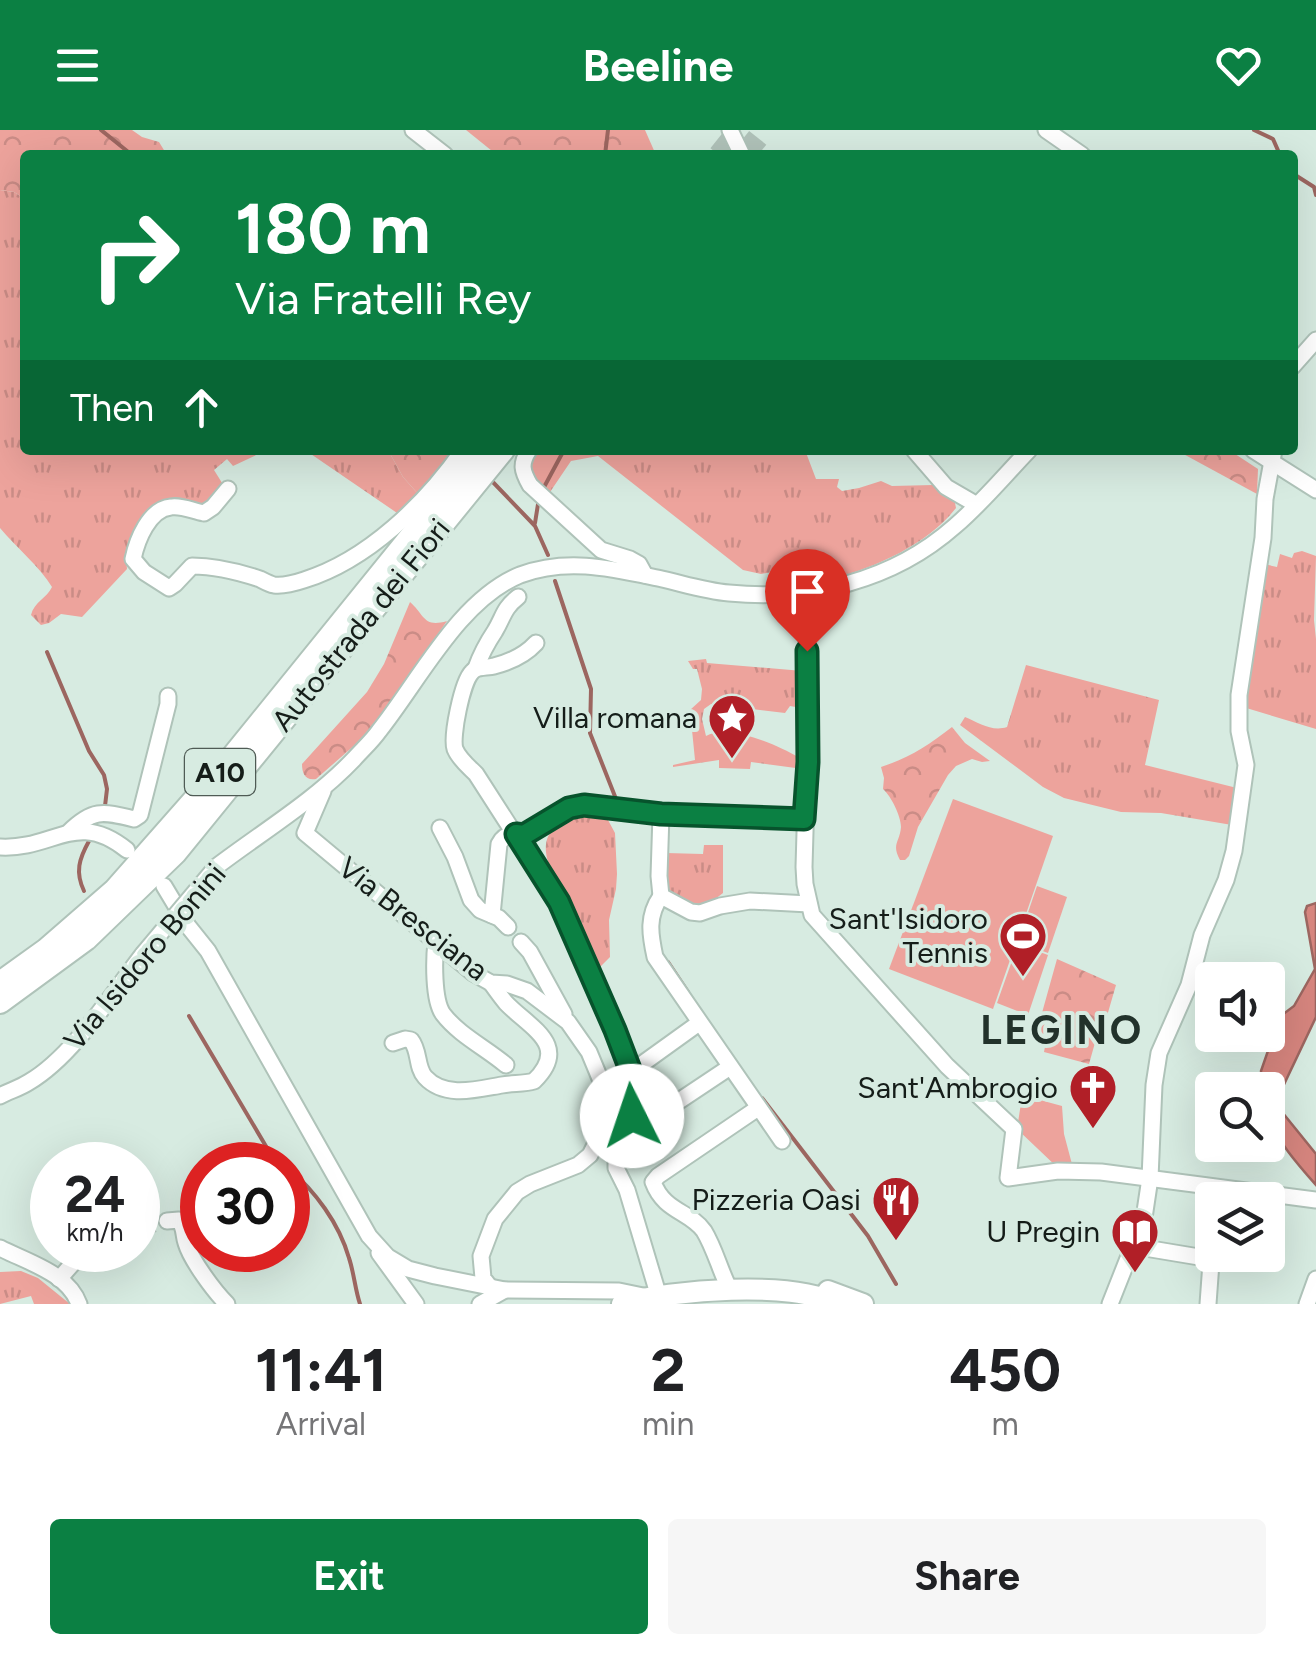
<!DOCTYPE html>
<html lang="en">
<head>
<meta charset="utf-8">
<style>
  :root { --surface:#fff; --page:#f6f6f6; --text:#202124; --muted:#757577; --accent:#0b8043 }
  body { margin:0; font-family:Figtree,sans-serif; background:var(--page); color:var(--text); height:100vh; display:flex; flex-direction:column; font-size:38px; white-space:nowrap }
  * { box-sizing:border-box; margin:0 }
  p { font-size:32px; color:var(--muted) }
  .icon { flex:none; width:55px; height:55px; fill:none; stroke:currentColor; stroke-width:2; stroke-linecap:round; stroke-linejoin:round }
  .map { position:relative; height:1174px; overflow:hidden }
  .sheet { display:flex; flex-direction:column; background:var(--surface); flex:1 }
  .sheet>* { flex:none }
  .banner { position:absolute; left:20px; top:20px; width:1278px; height:305px; border-radius:10px; box-shadow:0 10px 40px #0002; background:#0b8043; color:#fff; overflow:hidden }
  .controls { position:absolute; left:1195px; top:832px; display:grid; gap:20px }
  .controls a { display:grid; place-items:center; width:90px; height:90px; border-radius:10px; background:var(--surface); box-shadow:0 10px 40px #0002; font-size:50px }
  .speed { position:absolute; left:30px; top:1012px; display:flex; gap:20px; font-size:50px; font-weight:700; text-align:center }
  .speed>* { display:grid; place-content:center; width:130px; height:130px; border-radius:50%; background:var(--surface); box-shadow:0 10px 40px #0002; line-height:1 }
  .speed small { font-size:25px; font-weight:400 }
  .speed .limit { border:15px solid #d22; background:#fff; color:#111 }
  .pin { position:absolute; display:grid; place-items:center; width:85px; height:85px; color:#fff; margin:-102px -42px; border-radius:50% 50% 50% 0; rotate:-45deg; box-shadow:0 0 10px #0007 }
  .pin .icon { rotate:45deg }
  .me { position:absolute; width:110px; margin:-55px; rotate:356deg; stroke-linejoin:round; filter:drop-shadow(0 0 8px #0008) }
  .turn { display:flex; align-items:center; gap:35px; height:210px; padding:0 50px; font-size:45px }
  .turn .icon { width:130px; height:130px; stroke-width:2.5 }
  .turn b { display:block; font-size:70px; line-height:85px }
  .then { display:flex; align-items:center; height:95px; padding:0 50px; background:#0003; gap:20px; font-size:38px }
  .eta { display:flex; justify-content:space-evenly; align-items:center; height:170px; text-align:center }
  .eta b { font-size:60px; font-weight:700; line-height:70px }
  .action { display:flex; gap:20px; margin-top:auto; padding:20px 50px }
  .action a { flex:1; height:115px; border-radius:10px; background:var(--accent); color:#fff; font-size:40px; font-weight:700; line-height:115px; text-align:center }
  .action a+a { background:var(--page); color:var(--text) }
  header { display:flex; justify-content:space-between; align-items:center; height:130px; padding:0 50px; background:var(--accent); color:#fff; font-size:45px; font-weight:700 }
  .map>svg:first-child { display:block }
  .grass { fill:url(#grass-tufts) }
  .forest { fill:url(#forest-crowns) }
  .garden { fill:#eda39c }
  .water { fill:#d6857e; stroke:#9c6660; stroke-width:2.5 }
  .lines { fill:none; stroke-linecap:round; stroke-linejoin:round }
  .stream { stroke:#9c6660; stroke-width:4 }
  .minor-tunnel { stroke:#b0c2b9; stroke-width:15; stroke-dasharray:15 8; stroke-linecap:butt }
  .highway-tunnel { stroke:#b0c2b9; stroke-width:22; stroke-dasharray:22 11; stroke-linecap:butt }
  .minor-casing { stroke:#afc3b9; stroke-width:19 }
  .major-casing { stroke:#afc3b9; stroke-width:24 }
  .highway-casing { stroke:#afc3b9; stroke-width:26 }
  .minor { stroke:#fff; stroke-width:15 }
  .major { stroke:#fff; stroke-width:20 }
  .highway { stroke:#fff; stroke-width:22 }
  .minor-bridge-casing { stroke:#afc3b9; stroke-width:19; stroke-linecap:butt }
  .minor-bridge { stroke:#fff; stroke-width:15 }
  .route-casing { stroke:#07532c; stroke-width:25 }
  .route { stroke:#0b8043; stroke-width:18 }
  .labels { text-anchor:middle; stroke-width:8; stroke-linejoin:round; paint-order:stroke }
  .shield { fill:#d7ebe1; stroke:#4f5b55; stroke-width:2.5 }
  .shield-label { font-size:28px; font-weight:bold; fill:#151d19 }
  .street-label { font-size:30px; fill:#151d19; stroke:#d7ebe1 }
  .poi-label { font-size:30px; fill:#151d19; stroke:#d7ebe1; text-anchor:end }
  .district-label { font-size:40px; font-weight:bold; letter-spacing:2.5px; fill:#22322b; stroke:#d7ebe1 }
</style>
</head>
<body>
<header><svg class="icon" aria-label="menu" viewBox="0 0 24 24"><path d="M4 6h16M4 12h16M4 18h16"/></svg>Beeline<svg class="icon" aria-label="heart" viewBox="0 0 24 24"><path d="M12 20l-8-8c-3-5 5-10 8-4 3-6 11-1 8 4z"/></svg></header>
<div class="map">
<svg width="1316" height="1174" viewBox="0 0 1316 1174">
  <defs>
    <pattern id="grass-tufts" width="24" height="20" patternUnits="userSpaceOnUse" patternTransform="scale(2.5)"><rect width="24" height="20" fill="#eda39c"/><path d="M3 7l-1-3M5 7V3M7 7l1-3M15 17l-1-3M17 17v-4M19 17l1-3" fill="none" stroke="#ca8c86"/></pattern>
    <pattern id="forest-crowns" width="20" height="18" patternUnits="userSpaceOnUse" patternTransform="scale(2.5)"><rect width="20" height="18" fill="#eda39c"/><path d="M2 6a3 3 0 1 1 6 0M12 15a3 3 0 1 1 6 0" fill="none" stroke="#ca8c86"/></pattern>
  </defs>
  <rect width="100%" height="100%" fill="#d7ebe1"/>
  <g class="grass">
    <path d="M0,60l14,2 11,7v251h242l-34,16 -6,-7 -13,11 10,16c-7,7 -15,17 -24,21 -36,16 -79,5 -73,62l-45,48 -21,-3 -12,9 -8,2 -10,-10c3,-13 16,-17 21,-28 -12,-20 -36,-40 -52,-59z"/>
    <path d="M305,320h83l15,27 16,18 -19,20z"/>
    <path d="M539,320h234l9,3 23,-3 11,29h23l-2,8 5,4 17,-3 22,-7 11,5 41,-1 21,13 2,10c-29,37 -80,59 -124,71l-9,-15 -62,10 -18,-4 -145,-114 -27,5 -23,34 -21,-23z"/>
    <path d="M1302,421l14,5 -2,64 2,19v90l-73,-22 21,-143 13,3 3,-13 12,4 2,-5z"/>
    <path d="M706,529l1,4 96,8 -2,37 -11,-2 -5,7 -74,-9 -7,5 -2,10 4,17c22,-13 71,9 92,21l5,12 -52,-7 -1,7 -31,-1v-8l-46,7v-2l22,-5 -5,-50 11,-10 1,-11 -5,-20h-4l-5,-8z"/>
    <path d="M1026,535l133,35 -14,65 92,23 -5,37 -71,-12 -40,-1 -57,-14 -21,-11 -83,-62 5,-8c14,6 27,15 42,10z"/>
    <path d="M585,683l23,7 7,13 2,41 -1,15 -7,31 1,37 -12,12 -50,-107c-9,-32 11,-39 37,-49z"/>
    <path d="M704,715h19v48l-13,10 -16,6 -28,-18v-38l37,1z"/>
    <path d="M21,1141l17,7 32,26h-36l-3,-8 -31,8v-32z"/>
  </g>
  <g class="forest">
    <path d="M0,0h132l10,7 17,5 8,13h-142v44l-11,-7 -14,-2z"/>
    <path d="M466,0h179l11,25h-159z"/>
    <path d="M388,320h70l-39,45 -16,-18z"/>
    <path d="M1176,320h53l29,19 -1,25z"/>
    <path d="M410,472c15,13 13,26 37,19l-66,95 -25,28 -40,35c-11,2 -14,-6 -14,-15l65,-72 17,-28z"/>
    <path d="M952,597l13,16 25,18 -8,1 -10,-3 -16,7 -8,9 -30,52 -9,29 -4,4h-5c-9,-16 0,-18 1,-33 0,-11 -10,-31 -18,-38l1,-11 -3,-11c28,-9 48,-22 71,-40z"/>
    <path d="M1057,829l59,26 -9,31 -5,2 -13,46 -45,-12 2,-11 -11,-3z"/>
  </g>
  <g class="garden">
    <path d="M953,669l100,37 -60,173 -104,-40z"/>
    <path d="M1037,756l30,11 -19,56 -30,-11z"/>
    <path d="M1018,814l30,11 -20,60 -31,-12z"/>
    <path d="M1029,967l33,9 2,28 9,34h-15l-41,-39 4,-26z"/>
  </g>
  <path class="water" d="M1316,773v114l-37,78 3,17 34,42v31c-16,-18 -41,-46 -48,-70 -2,-7 0,-17 0,-25h-6l-1,-19 17,-49 4,-7 12,-9 21,-37 -10,-57 2,-6z"/>
  <g class="lines">
    <g class="stream">
      <path d="M101,0l31,25"/>
      <path d="M1254,0l19,9 7,16"/>
      <path d="M605,25l3,-25"/>
      <path d="M1292,43l22,14 2,8"/>
      <path d="M489,348l46,48 13,29"/>
      <path d="M543,359l21,-39"/>
      <path d="M535,393l4,-25"/>
      <path d="M555,451l36,108 -1,44 28,71"/>
      <path d="M47,522l42,99 15,24 3,14 -2,17"/>
      <path d="M84,761c-9,-19 -5,-32 5,-50"/>
      <path d="M668,832l20,30"/>
      <path d="M189,886l78,132 17,17"/>
      <path d="M762,968l106,138 28,48"/>
      <path d="M288,1038c27,23 51,55 61,90 5,15 6,31 11,46"/>
    </g>
    <path class="minor-tunnel" d="M140,1099l27,-8"/>
    <g class="highway-tunnel">
      <path d="M719,25l20,-25"/>
      <path d="M744,25l20,-25"/>
    </g>
    <g class="minor-casing">
      <g id="minor">
        <path d="M413,0l32,25"/>
        <path d="M730,0l12,25"/>
        <path d="M1046,0l36,25"/>
        <path d="M1292,237l24,-27"/>
        <path d="M529,320c-9,14 -7,21 1,35l71,65 29,9 9,5 6,11"/>
        <path d="M914,320l32,37 31,18"/>
        <path d="M1253,320l63,40"/>
        <path d="M228,359l-15,18 -9,6c-11,-2 -23,-8 -33,-6 -22,2 -34,33 -38,52l11,13 25,16 6,-4 17,-18c21,0 47,6 68,13 4,2 9,5 14,6 9,1 21,-2 30,-5 64,-20 121,-76 159,-130"/>
        <path d="M812,462l-5,29v141l-3,105 1,17 7,31 135,151 67,63 -6,49 50,-7 43,1 215,28"/>
        <path d="M536,513c-11,12 -26,19 -42,23 -7,2 -17,0 -22,6 -10,10 -21,65 -17,77 4,10 14,18 21,25l83,129 72,169 3,31 -2,13 -16,36v16l11,22 32,107"/>
        <path d="M476,538c5,-14 11,-25 19,-37 9,-15 8,-22 23,-34"/>
        <path d="M323,661l-18,42 168,140 18,10 16,1 20,7 41,31 21,30 17,41 3,13 -4,19 -15,30 -12,10 -48,19 -13,8 -22,27 -14,37 2,22 7,9"/>
        <path d="M661,684l143,5"/>
        <path d="M440,698l15,29 16,43 9,10 19,8 9,9"/>
        <path d="M68,703c24,-24 34,-22 66,-14l6,-4 28,-111v-8"/>
        <path d="M0,717c54,3 76,-38 127,3"/>
        <path d="M216,737c46,-35 98,-66 138,-108 8,-9 18,-18 25,-28 40,-50 80,-131 141,-156 48,-18 94,-6 142,4 22,5 44,12 67,14 81,8 164,-12 226,-67 27,-23 50,-51 74,-76"/>
        <path d="M164,756l24,40 20,25 161,285 19,21 20,12 27,7 70,14 114,1 29,6"/>
        <path d="M661,766c-14,20 -11,38 -6,61l127,184"/>
        <path d="M661,766l30,16 9,1 20,-7 30,-5 59,3"/>
        <path d="M492,785l7,-71c5,-10 14,-11 24,-9l46,-27 15,-3 77,9 -2,62 2,20"/>
        <path d="M436,812c-2,17 -3,58 7,72 16,21 43,34 63,51"/>
        <path d="M521,812l9,10 34,62"/>
        <path d="M393,913l12,-4 6,1c9,11 5,27 14,37 20,22 53,12 77,8 11,-2 22,-1 32,-4 37,-36 -4,-53 -28,-78 -5,-6 -10,-13 -15,-20"/>
        <path d="M642,934l57,-41"/>
        <path d="M0,966c9,-5 20,-8 29,-14 43,-25 83,-88 114,-128"/>
        <path d="M667,979l63,-42"/>
        <path d="M167,1091l12,-1c6,8 4,14 7,23 5,17 28,48 41,61"/>
        <path d="M138,1101l2,-2"/>
        <path d="M1133,1116l78,13"/>
        <path d="M0,1118c27,14 68,25 79,56"/>
        <path d="M379,1123l37,51"/>
        <path d="M59,1149l15,-17 30,-12"/>
        <path d="M730,1160c-10,-19 -15,-41 -26,-59 -14,-20 -40,-19 -51,-49l5,-6 100,-68"/>
        <path d="M480,1174l25,-14"/>
        <path d="M1110,1174l34,-86 6,-40 4,-93 5,-32 30,-68 13,-50 24,-55 8,-29 12,-86 -7,-34v-36l24,-157 2,-39 9,-49"/>
        <path d="M1208,1174l4,-55"/>
        <path d="M1307,1174l9,-25"/>
      </g>
    </g>
    <g class="major-casing">
      <g id="major">
        <path d="M828,1161l35,13"/>
        <path d="M622,1174c48,-14 171,-24 214,0"/>
      </g>
    </g>
    <g class="highway-casing">
      <g id="highway">
        <path d="M0,853l46,-33 69,-60 119,-135 247,-305"/>
        <path d="M0,872l86,-63 89,-86 328,-403"/>
      </g>
    </g>
    <use href="#minor" class="minor"/>
    <use href="#major" class="major"/>
    <use href="#highway" class="highway"/>
    <g class="minor-bridge-casing">
      <path id="minor-bridge" d="M143,824l73,-87"/>
    </g>
    <use href="#minor-bridge" class="minor-bridge"/>
  </g>
  <g class="lines">
    <g class="route-casing">
      <path id="route" d="M632,986l2,-25 -3,-19 -16,-42 -56,-128 -43,-68 8,1 45,-27 15,-3 77,9 143,5 4,-57 -1,-111"/>
    </g>
    <use href="#route" class="route"/>
  </g>
  <defs>
    <g id="sight-pin" transform="scale(2.5)"><path d="M0 17L-7.5 6A9.5 9.5 0 1 1 7.5 6Z" fill="#b11f27" stroke="#d7ebe1"/><path d="M0-6L1.8-2.2L6-1.7L2.9 1.2L3.7 5.4L0 3.3L-3.7 5.4L-2.9 1.2L-6-1.7L-1.8-2.2Z" fill="#fff"/></g>
    <g id="stadium-pin" transform="scale(2.5)"><path d="M0 17L-7.5 6A9.5 9.5 0 1 1 7.5 6Z" fill="#b11f27" stroke="#d7ebe1"/><path d="M0-5a6.5 5 0 1 0 0 10a6.5 5 0 1 0 0-10ZM-3.5-1.8h7v3.6h-7Z" fill="#fff"/></g>
    <g id="church-pin" transform="scale(2.5)"><path d="M0 17L-7.5 6A9.5 9.5 0 1 1 7.5 6Z" fill="#b11f27" stroke="#d7ebe1"/><path d="M-1.2-6h2.4v3.5h3.3v2.4h-3.3V6h-2.4V-.1h-3.3v-2.4h3.3Z" fill="#fff"/></g>
    <g id="restaurant-pin" transform="scale(2.5)"><path d="M0 17L-7.5 6A9.5 9.5 0 1 1 7.5 6Z" fill="#b11f27" stroke="#d7ebe1"/><path d="M-5-6h1v4h1v-4h1v4h1v-4h1v5L-1.5 .5V6h-2V.5L-5-1ZM5-6V6H3V1.5H1.5Q1.5-4 5-6Z" fill="#fff"/></g>
    <g id="library-pin" transform="scale(2.5)"><path d="M0 17L-7.5 6A9.5 9.5 0 1 1 7.5 6Z" fill="#b11f27" stroke="#d7ebe1"/><path d="M-6-4Q-3-5.5-.7-3.5V5Q-3 3-6 4ZM6-4Q3-5.5 .7-3.5V5Q3 3 6 4Z" fill="#fff"/></g>
  </defs>
  <g fill-rule="evenodd">
    <use href="#sight-pin" x="732" y="588"/>
    <use href="#stadium-pin" x="1023" y="806"/>
    <use href="#church-pin" x="1093" y="958"/>
    <use href="#restaurant-pin" x="896" y="1070"/>
    <use href="#library-pin" x="1135" y="1102"/>
  </g>
  <g class="labels">
    <rect class="shield" x="185" y="619" width="70" height="46" rx="8"/>
    <g class="shield-label">
      <text x="220" y="652">A10</text>
    </g>
    <g class="street-label">
      <text transform="translate(361 495) rotate(-51)" y="10">Autostrada dei Fiori</text>
      <text transform="translate(413 789) rotate(38)" y="10">Via Bresciana</text>
      <text transform="translate(145 827) rotate(-50)" y="10">Via Isidoro Bonini</text>
    </g>
    <g class="poi-label">
      <text x="697" y="598">Villa romana</text>
      <text x="988" y="799">Sant'Isidoro<tspan x="988" dy="34">Tennis</tspan></text>
      <text x="1058" y="968">Sant'Ambrogio</text>
      <text x="861" y="1080">Pizzeria Oasi</text>
      <text x="1100" y="1112">U Pregin</text>
    </g>
    <g class="district-label">
      <text x="1062" y="914">LEGINO</text>
    </g>
  </g>
</svg>
<div class="controls">
<a><svg class="icon" aria-label="sound" viewBox="0 0 24 24"><path d="M4 9h4l5-4v14l-5-4H4zM17 9q2 3 0 6"/></svg></a>
<a><svg class="icon" aria-label="search" viewBox="0 0 24 24"><circle cx="10" cy="10" r="6"/><path d="M15 15l6 6"/></svg></a>
<a><svg class="icon" aria-label="layers" viewBox="0 0 24 24"><path d="M12 4l9 5-9 5-9-5zM3 14l9 5 9-5"/></svg></a>
</div>
<div class="speed"><div>24<small>km/h</small></div><div class="limit">30</div></div>
<div class="pin" style="left:807px;top:521px;background:#d93025"><svg class="icon" aria-label="arrive" viewBox="0 0 24 24"><path d="M6 21V4h12l-3 4 3 4H6"/></svg></div>
<svg class="me" style="left:632px;top:986px" viewBox="-20 -20 40 40"><circle r="19" fill="#fff"/><path d="M0-13L10 11 0 6-10 11z" fill="#0b8043"/></svg>
<div class="banner">
<div class="turn"><svg class="icon" aria-label="right" viewBox="0 0 24 24"><path d="M7 20v-9h11M14 6l5 5-5 5"/></svg><div><b>180 m</b>Via Fratelli Rey</div></div>
<div class="then">Then<svg class="icon" aria-label="ahead" viewBox="0 0 24 24"><path d="M12 20V5M6 11l6-6 6 6"/></svg></div>
</div>
</div>
<section class="sheet">
<div class="eta">
<div><b>11:41</b><p>Arrival</p></div>
<div><b>2</b><p>min</p></div>
<div><b>450</b><p>m</p></div>
</div>
<div class="action"><a>Exit</a><a>Share</a></div>
</section>
</body>
</html>
